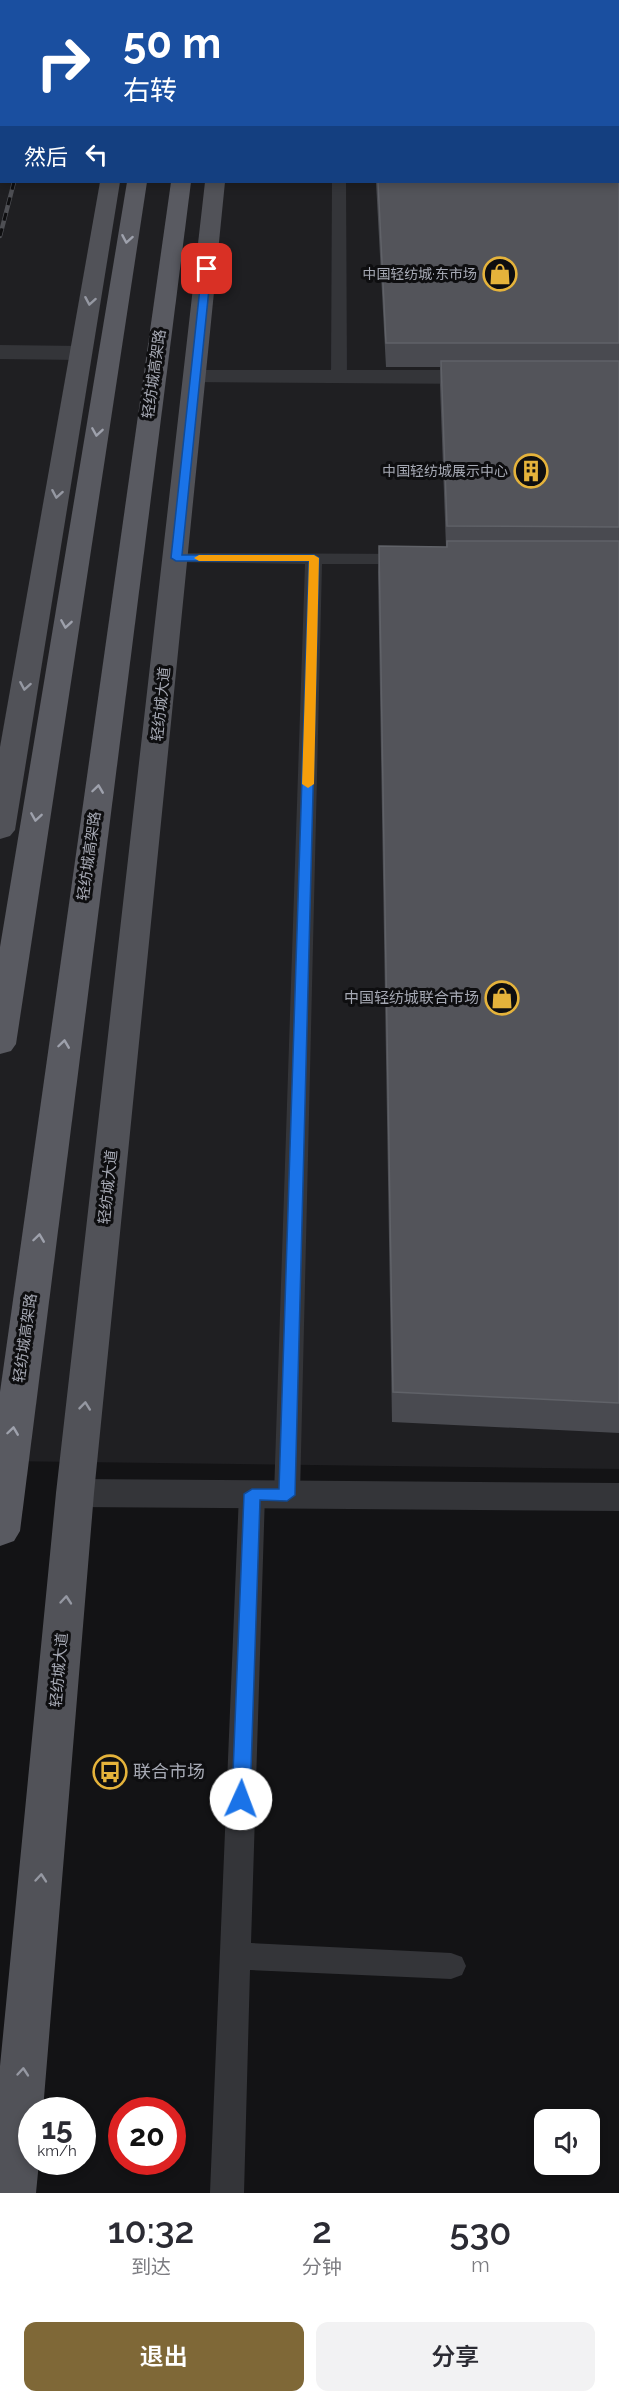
<!DOCTYPE html>
<html lang="zh">
<head>
<meta charset="utf-8">
<style>
  :root { --surface:#fff; --page:#f2f2f3; --text:#2b2b33; --muted:#7c7c81; --accent:#7f6837 }
  body { margin:0; font-family:Raleway,"Noto Sans SC",sans-serif; background:var(--page); color:var(--text); height:100vh; display:flex; flex-direction:column; font-size:22px; white-space:nowrap }
  * { box-sizing:border-box; margin:0 }
  p { font-size:20px; color:var(--muted) }
  .icon { flex:none; width:33px; height:33px; fill:none; stroke:currentColor; stroke-width:2; stroke-linecap:round; stroke-linejoin:round }
  .map { position:relative; height:2193px; overflow:hidden }
  .sheet { display:flex; flex-direction:column; background:var(--surface); flex:1 }
  .sheet>* { flex:none }
  .hud { position:absolute; left:0px; top:0px; width:620px; height:183px; box-shadow:0 3px 9px #0003; background:#1a4fa0; color:#fff; overflow:hidden }
  .tools { position:absolute; left:534px; top:2109px; display:grid; gap:12px }
  .tools a { display:grid; place-items:center; width:66px; height:66px; border-radius:12px; background:var(--surface); box-shadow:0 3px 9px #0003; font-size:30px }
  .speed { position:absolute; left:18px; top:2097px; display:flex; gap:12px; font-size:30px; font-weight:700; text-align:center }
  .speed>* { display:grid; place-content:center; width:78px; height:78px; border-radius:50%; background:var(--surface); box-shadow:0 3px 9px #0003; line-height:1 }
  .speed small { font-size:15px; font-weight:400 }
  .speed .limit { border:9px solid #d22; background:#fff; color:#111 }
  .pin { position:absolute; display:grid; place-items:center; width:51px; height:51px; color:#fff; margin:-26px; border-radius:12px; box-shadow:0 3px 9px #0006 }
  .me { position:absolute; width:66px; margin:-33px; rotate:2deg; stroke-linejoin:round; filter:drop-shadow(0 0 4px #0008) }
  .turn { display:flex; align-items:center; gap:21px; height:126px; padding:0 24px; font-size:27px }
  .turn .icon { width:78px; height:78px; stroke-width:2.5 }
  .turn b { display:block; font-size:42px; line-height:51px }
  .then { display:flex; align-items:center; height:57px; padding:0 24px; background:#0003; gap:12px; font-size:22px }
  .eta { display:flex; justify-content:space-evenly; align-items:center; height:102px; text-align:center }
  .eta b { font-size:36px; font-weight:600; line-height:42px }
  .button { display:flex; gap:12px; margin-top:auto; padding:12px 24px }
  .button a { flex:1; height:69px; border-radius:12px; background:var(--accent); color:#fff; font-size:24px; font-weight:600; line-height:69px; text-align:center }
  .button a+a { background:var(--page); color:var(--text) }
  .map>svg:first-child { display:block }
  .built { fill:#1f1f22; fill-rule:evenodd }
  .lines { fill:none; stroke-linecap:round; stroke-linejoin:round }
  .service { fill:#343539; fill-rule:evenodd }
  .minor { fill:#343539; fill-rule:evenodd }
  .secondary { fill:#434449; fill-rule:evenodd }
  .primary { fill:#515258; fill-rule:evenodd }
  .trunk { fill:#595a61; fill-rule:evenodd }
  .rail-casing { stroke:#4e4f54; stroke-width:4.5 }
  .rail { stroke:#0e0e10; stroke-width:3; stroke-dasharray:8; stroke-linecap:butt }
  .wall { fill:#494a50 }
  .building { fill:#53545a; stroke:#606268; stroke-width:1.5 }
  .oneway { stroke:#9ea1ac }
  .oneway2 { stroke:#9598a2 }
  .route { fill:#1a73e8; stroke:#114b97; stroke-width:1.5 }
  .slow { fill:#f59e0b }
  .labels { text-anchor:middle; stroke-width:6; stroke-linejoin:round; paint-order:stroke }
  .far-poi-label { font-size:14px; fill:#a6a9b4; stroke:#0e0e10; text-anchor:end }
  .street-label { font-size:15px; fill:#a6a9b4; stroke:#0e0e10 }
  .poi-label { font-size:15px; fill:#a6a9b4; stroke:#0e0e10; text-anchor:end }
  .near-poi-label { font-size:18px; fill:#a6a9b4; stroke:#0e0e10; text-anchor:start }
</style>
</head>
<body>
<div class="map">
<svg width="619" height="2193" viewBox="0 0 619 2193">
  <rect width="100%" height="100%" fill="#131315"/>
  <path class="built" d="M0,0h619v1469l-619,-8zM2,2h616v180h-616z"/>
  <g class="lines">
    <g class="service">
      <path d="M588,0h12l1,2h-12z"/>
      <rect x="618" y="14" width="1" height="8"/>
      <path d="M332,182h14l1,195 -8,5 -8,-5z"/>
      <path d="M176,553l232,1 9,5 -9,5h-86l-22,931 -4,7 -9,3 -9,-3 -4,-7 31,-931 -135,-2 -3,-4z"/>
      <path d="M252,1484l9,3 4,7 -14,449 200,10 11,4 4,9 -4,9 -11,4 -201,-9 -6,223h-34l29,-699 4,-7z"/>
    </g>
    <g class="minor">
      <path d="M0,345l81,1 8,2 3,5 -3,5 -8,2 -81,-1z"/>
      <path d="M196,370h289l8,2 3,5 -3,5 -8,2 -297,-2 -3,-5 3,-5z"/>
      <path d="M75,1479l544,4v28l-544,-4 -14,-4 -5,-10 5,-10z"/>
    </g>
    <rect class="secondary" x="0" y="33" width="2" height="10"/>
    <g class="primary">
      <path d="M133,0h18l-18,2z"/>
      <rect x="224" y="0" width="18" height="2"/>
      <rect x="618" y="28" width="1" height="10"/>
      <path d="M100,182h20l-105,648 -5,6 -10,3v-92z"/>
      <path d="M205,182h20l-131,1311 -51,617h-11v52h7l-3,31h-36v-127l56,-573z"/>
    </g>
    <g class="trunk">
      <rect x="159" y="0" width="18" height="2"/>
      <rect x="196" y="0" width="18" height="2"/>
      <path d="M127,182h20l-131,862 -5,7 -11,3v-107z"/>
      <path d="M171,182h20l-171,1349 -6,10 -14,5v-154z"/>
    </g>
    <g class="rail-casing">
      <g id="rail">
        <path d="M0,178l2,-5"/>
        <path d="M0,236l14,-54"/>
      </g>
    </g>
    <use href="#rail" class="rail"/>
  </g>
  <g class="wall">
    <rect x="381" y="0" width="186" height="2"/>
    <path d="M619,96v1337l-227,-11 -14,-850 1,-26 67,1 -6,-161v-19h-54l-10,-185h242z"/>
  </g>
  <g class="building">
    <path d="M618,96h1v247h-233l-8,-161h240z"/>
    <path d="M441,361h178v166l-172,-1z"/>
    <path d="M447,541h172v862l-226,-11 -14,-846 68,1z"/>
  </g>
  <defs><path id="oneway-chevron" d="M-2-3.5L2.5 0L-2 3.5" fill="none" stroke-width="1.6" stroke-linecap="round" stroke-linejoin="round" transform="scale(1.5)"/></defs>
  <g class="oneway">
    <use href="#oneway-chevron" transform="translate(127 239) rotate(100)"/>
    <use href="#oneway-chevron" transform="translate(97 432) rotate(99)"/>
    <use href="#oneway-chevron" transform="translate(66 624) rotate(99)"/>
    <use href="#oneway-chevron" transform="translate(98 789) rotate(-82)"/>
    <use href="#oneway-chevron" transform="translate(36 817) rotate(99)"/>
    <use href="#oneway-chevron" transform="translate(64 1044) rotate(-82)"/>
    <use href="#oneway-chevron" transform="translate(39 1238) rotate(-82)"/>
    <use href="#oneway-chevron" transform="translate(13 1431) rotate(-82)"/>
  </g>
  <g class="oneway2">
    <use href="#oneway-chevron" transform="translate(90 301) rotate(100)"/>
    <use href="#oneway-chevron" transform="translate(57 494) rotate(100)"/>
    <use href="#oneway-chevron" transform="translate(25 686) rotate(100)"/>
    <use href="#oneway-chevron" transform="translate(85 1406) rotate(-84)"/>
    <use href="#oneway-chevron" transform="translate(66 1600) rotate(-85)"/>
    <use href="#oneway-chevron" transform="translate(41 1878) rotate(-85)"/>
    <use href="#oneway-chevron" transform="translate(23 2072) rotate(-85)"/>
  </g>
  <path class="route" d="M207,266l4,3 -29,286h132l5,3 -24,937 -8,6 -27,-1 -10,299 -3,5 -6,2 -6,-2 -3,-5 12,-305 8,-5h27l30,-928h-133l-5,-3 31,-289z"/>
  <path class="slow" d="M314,555l5,3 -5,226 -6,4 -6,-4 7,-223h-110l-5,-3 5,-3z"/>
  <defs>
    <g id="shop-ring" transform="scale(1.725)"><circle r="9.5" fill="#0e0e10" stroke="#e5b33b" stroke-width="1.5"/><path d="M-5-2.5h2.3a2.7 3.5 0 0 1 5.4 0H5L5.5 6h-11ZM-1.5-2.5h3a1.5 2.3 0 0 0-3 0Z" fill="#e5b33b"/></g>
    <g id="building-ring" transform="scale(1.725)"><circle r="9.5" fill="#0e0e10" stroke="#e5b33b" stroke-width="1.5"/><path d="M-4-6H4V6H1V3H-1V6H-4ZM-2.5-4.3h1.7v1.8h-1.7ZM.8-4.3h1.7v1.8H.8ZM-2.5-1h1.7V.8h-1.7ZM.8-1h1.7V.8H.8Z" fill="#e5b33b"/></g>
    <g id="bus-ring" transform="scale(1.725)"><circle r="9.5" fill="#0e0e10" stroke="#e5b33b" stroke-width="1.5"/><path d="M-5-6H5V4H4V6H2V4H-2V6H-4V4H-5ZM-3.5-4V0h7V-4ZM-3.5 1.2v1.5H-2V1.2ZM2 1.2v1.5H3.5V1.2Z" fill="#e5b33b"/></g>
  </defs>
  <g fill-rule="evenodd">
    <use href="#shop-ring" x="500" y="274"/>
    <use href="#building-ring" x="531" y="471"/>
    <use href="#shop-ring" x="502" y="998"/>
    <use href="#bus-ring" x="110" y="1772"/>
  </g>
  <g class="labels">
    <g class="far-poi-label">
      <text x="477" y="279">中国轻纺城·东市场</text>
      <text x="508" y="476">中国轻纺城展示中心</text>
    </g>
    <g class="street-label">
      <text transform="translate(154 374) rotate(-82)" y="5">轻纺城高架路</text>
      <text transform="translate(161 704) rotate(-84)" y="5">轻纺城大道</text>
      <text transform="translate(89 856) rotate(-82)" y="5">轻纺城高架路</text>
      <text transform="translate(108 1187) rotate(-84)" y="5">轻纺城大道</text>
      <text transform="translate(25 1338) rotate(-82)" y="5">轻纺城高架路</text>
      <text transform="translate(59 1670) rotate(-85)" y="5">轻纺城大道</text>
    </g>
    <g class="poi-label">
      <text x="479" y="1003">中国轻纺城联合市场</text>
    </g>
    <g class="near-poi-label">
      <text x="133" y="1778">联合市场</text>
    </g>
  </g>
</svg>
<div class="tools">
<a><svg class="icon" aria-label="sound" viewBox="0 0 24 24"><path d="M4 9h4l5-4v14l-5-4H4zM17 9q2 3 0 6"/></svg></a>
</div>
<div class="speed"><div>15<small>km/h</small></div><div class="limit">20</div></div>
<div class="pin" style="left:207px;top:269px;background:#d93025"><svg class="icon" aria-label="arrive" viewBox="0 0 24 24"><path d="M6 21V4h12l-3 4 3 4H6"/></svg></div>
<svg class="me" style="left:241px;top:1799px" viewBox="-20 -20 40 40"><circle r="19" fill="#fff"/><path d="M0-13L10 11 0 6-10 11z" fill="#1a73e8"/></svg>
<div class="hud">
<div class="turn"><svg class="icon" aria-label="right" viewBox="0 0 24 24"><path d="M7 20v-9h11M14 6l5 5-5 5"/></svg><div><b>50 m</b>右转</div></div>
<div class="then">然后<svg class="icon" aria-label="left" viewBox="0 0 24 24"><path d="M17 20v-9H6M10 6l-5 5 5 5"/></svg></div>
</div>
</div>
<section class="sheet">
<div class="eta">
<div><b>10:32</b><p>到达</p></div>
<div><b>2</b><p>分钟</p></div>
<div><b>530</b><p>m</p></div>
</div>
<div class="button"><a>退出</a><a>分享</a></div>
</section>
</body>
</html>
